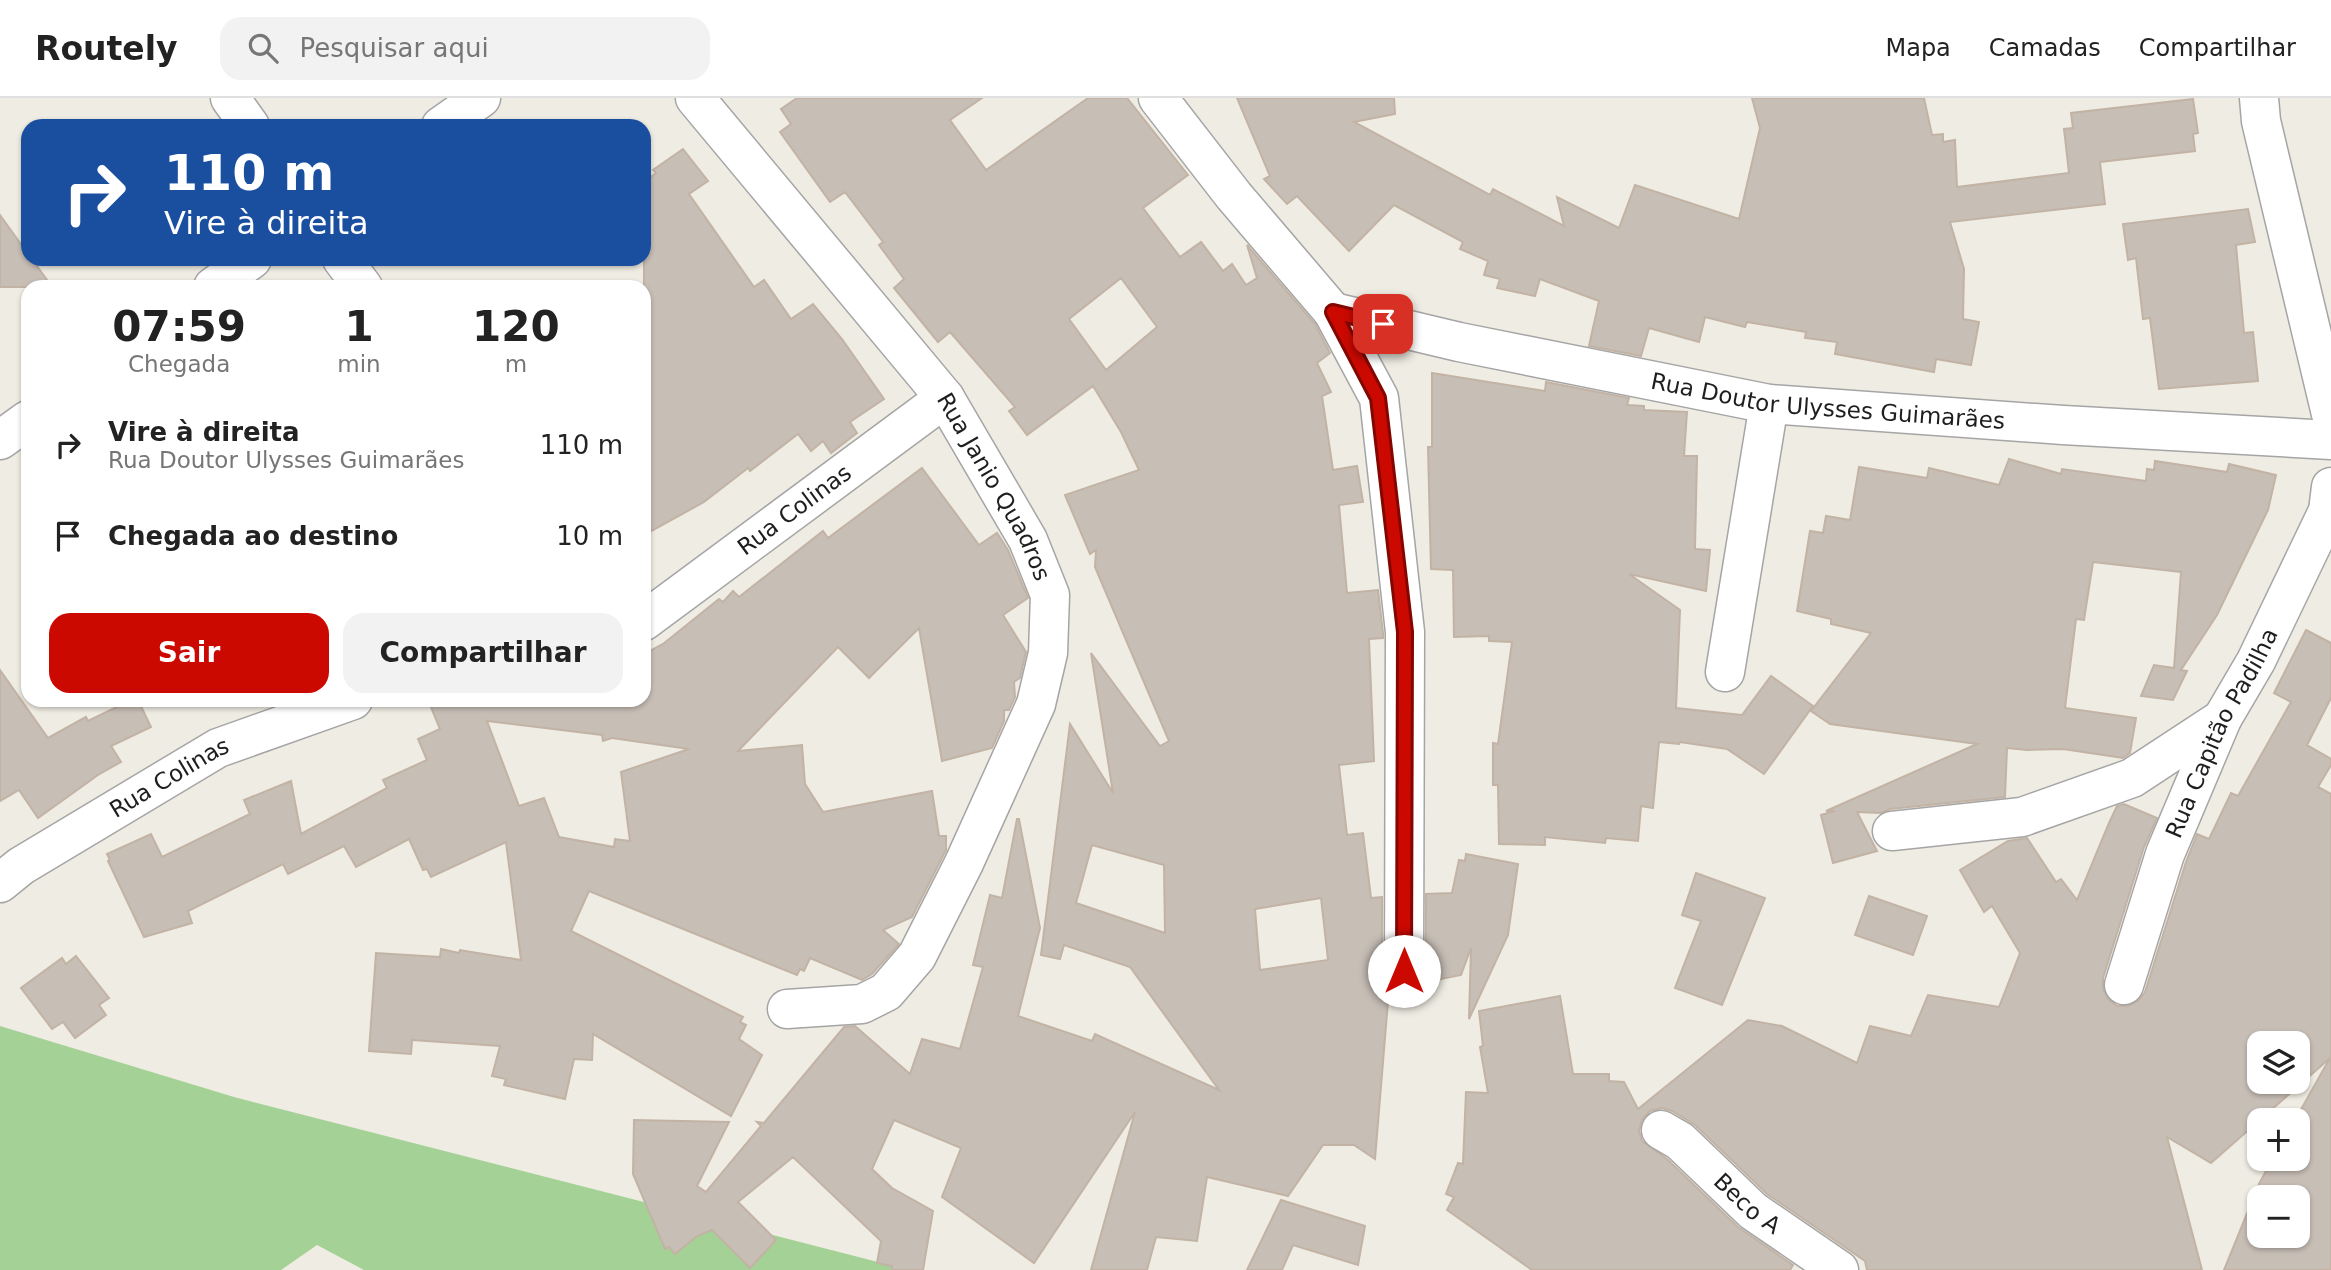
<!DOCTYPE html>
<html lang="pt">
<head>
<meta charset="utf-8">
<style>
  :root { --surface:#fff; --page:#f2f2f2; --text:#222; --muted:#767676; --line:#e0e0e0; --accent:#cb0900 }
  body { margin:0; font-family:"DejaVu Sans",sans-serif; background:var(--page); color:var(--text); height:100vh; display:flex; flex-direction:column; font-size:26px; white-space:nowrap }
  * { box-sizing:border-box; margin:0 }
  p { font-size:23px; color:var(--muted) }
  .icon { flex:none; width:38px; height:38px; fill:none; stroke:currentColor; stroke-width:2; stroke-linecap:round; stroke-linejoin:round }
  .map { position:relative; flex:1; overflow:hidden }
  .details { position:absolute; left:21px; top:182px; width:630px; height:427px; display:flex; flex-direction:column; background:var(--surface); border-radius:21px; box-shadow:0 2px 5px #0004 }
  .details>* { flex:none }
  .guide { position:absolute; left:21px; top:21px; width:630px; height:147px; border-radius:21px; box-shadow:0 2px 5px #0004; background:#1a4fa0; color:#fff; overflow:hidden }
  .controls { position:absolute; left:2247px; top:933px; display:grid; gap:14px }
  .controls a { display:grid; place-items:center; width:63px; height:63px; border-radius:14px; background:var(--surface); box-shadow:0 2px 5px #0004; font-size:35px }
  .pin { position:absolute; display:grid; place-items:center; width:60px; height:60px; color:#fff; margin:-30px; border-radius:14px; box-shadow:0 4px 10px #0006 }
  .me { position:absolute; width:77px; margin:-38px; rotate:0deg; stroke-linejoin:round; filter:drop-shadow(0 0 5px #0008) }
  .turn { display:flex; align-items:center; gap:24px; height:147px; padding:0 28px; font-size:32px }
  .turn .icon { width:91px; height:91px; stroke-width:2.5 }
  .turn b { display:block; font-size:49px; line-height:60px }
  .eta { display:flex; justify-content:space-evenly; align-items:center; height:119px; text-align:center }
  .eta b { font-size:42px; font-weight:700; line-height:49px }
  .action { display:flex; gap:14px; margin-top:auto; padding:14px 28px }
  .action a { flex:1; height:80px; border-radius:21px; background:var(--accent); color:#fff; font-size:28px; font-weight:700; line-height:80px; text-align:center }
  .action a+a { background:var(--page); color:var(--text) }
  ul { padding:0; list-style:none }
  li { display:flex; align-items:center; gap:21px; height:91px; padding:0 28px }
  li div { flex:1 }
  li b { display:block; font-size:26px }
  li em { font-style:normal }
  header { display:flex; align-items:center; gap:42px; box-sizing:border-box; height:98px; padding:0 35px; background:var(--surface); border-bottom:2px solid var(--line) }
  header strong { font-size:33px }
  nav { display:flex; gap:38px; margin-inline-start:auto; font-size:24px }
  .search { width:490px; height:63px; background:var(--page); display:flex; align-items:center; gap:18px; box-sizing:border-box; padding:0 24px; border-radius:21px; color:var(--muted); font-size:26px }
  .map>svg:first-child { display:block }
  .forest { fill:#a4d195 }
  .building { fill:#c7beb6; stroke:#c2b3a4; stroke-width:2; fill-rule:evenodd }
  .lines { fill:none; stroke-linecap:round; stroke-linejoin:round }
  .street-casing { stroke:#a5a5a5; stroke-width:41 }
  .street { stroke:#fff; stroke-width:38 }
  .route-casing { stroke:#840600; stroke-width:18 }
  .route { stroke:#cb0900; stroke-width:12 }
  .labels { text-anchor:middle; stroke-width:6; stroke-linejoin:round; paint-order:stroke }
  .street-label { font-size:23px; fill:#1e1e1e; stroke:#fff }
</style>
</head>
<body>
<header>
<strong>Routely</strong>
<div class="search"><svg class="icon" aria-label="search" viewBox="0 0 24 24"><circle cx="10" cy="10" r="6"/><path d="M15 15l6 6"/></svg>Pesquisar aqui</div>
<nav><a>Mapa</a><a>Camadas</a><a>Compartilhar</a></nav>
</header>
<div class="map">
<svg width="2331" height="1172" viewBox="0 0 2331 1172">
  <rect width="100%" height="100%" fill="#efece3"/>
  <path class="forest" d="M0,928l234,71 675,173h-545l-47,-25 -36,25h-281z"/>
  <g class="building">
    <path d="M797,0h185l-32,22 36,50 102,-72h39l61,77 -45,33 37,49 21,-15 22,29 9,-7 14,21 11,-7 -10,-33 68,79 15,29 -13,10 14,29 -9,4 11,74 24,-4 6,36 -24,3 8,88 31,-3 5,43v5l-14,1 5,122 -35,4 8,70 16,-2 8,65 11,-1v74l3,10 7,8h-3l-14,170 -21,-14h-31l-35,51 -81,-19 -10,64 -41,-4 -9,33h-56l44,-158 -101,151 -92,-66 19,-49 -67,-28 -22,49 20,19 41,23 -10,59h-31v-4l-15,-3 4,-22 -88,-84 -55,45 38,38 -26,28 -38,-38 -15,6 -22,18 -6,-7 -4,2 -32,-75 1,-54 95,2 -32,64 9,6 55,-66 -4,-4 7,1 80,-96 11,-1 55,48 12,-35 38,10 23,-82 -10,-2 17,-70 12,3 15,-79h2l21,109 -22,88 74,25 3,-7 124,56 -89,-123 -66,-22 -4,14 -19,-4 29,-231 43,69 -22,-140 69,93 9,-5 -74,-174 1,-17 -6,4 -25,-59 74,-25 -18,-38 -28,-46 -66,49 -18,-24 6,-4 -65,-75 -12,10 -44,-54 10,-9 -25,-34 4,-3 -38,-50 -15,10 -50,-70 11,-8 -10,-15zM1121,180l36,49 -51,43 -37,-51zM1092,747l72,20 1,68 -89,-30zM1321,800l7,62 -68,10 -5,-61z"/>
    <path d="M1237,0h157l1,16 -41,8 136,73 3,-6 71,37 -7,-29 62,31 16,-43 104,34 21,-91 -8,-30h172l8,37 11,-1v8l12,-2 2,47 112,-14 -5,-44 9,-1 -2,-15 122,-14 5,34 -5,1 2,17 -95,11 5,42 -155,18 14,47 -1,50 16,3 -8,43 -35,-6 -2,13 -99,-18 2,-12 -32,-4 1,-6 -59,-10 -2,5 -40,-10 -6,25 -50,-14 -8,28 -52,-10 10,-45 -59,-22 -5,17 -38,-8 3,-9 -16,-4 4,-14 -28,-12 3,-7 -69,-37 -45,46 -52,-55 -10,8 -23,-25 6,-3z"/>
    <path d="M683,51l25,32 -19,13 65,93 10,-7 27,39 22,-15 29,35 42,60 -34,23 7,11 -26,20 -8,-12 -12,10 -13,-17 -48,37 -2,-3 -44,34 -60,33v-353l12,-9 -3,-3z"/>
    <path d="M2248,111l7,33 -19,3 8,88 9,-1 5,49 -99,8 -9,-71 -7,1 -7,-61 -8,2 -5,-36z"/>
    <path d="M0,117l28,39v5h4l20,28h-52z"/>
    <path d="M1432,275l113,18 1,-9 83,16 -2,7 17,1v4l43,2 -3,44h13l-2,93 15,1 -4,41 -77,-17 51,36 -4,98 66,7 29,-39 42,30 -49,68 -37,-25 -47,-7 -1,2 -20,-2 -6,66 -12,-2 -3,35 -32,-3 -1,5 -60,-6v8l-46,-1 -1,-59h-5v-42l5,1 14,-102 -23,-1v-5l-35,1 -1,-67 -22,-1 -3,-122h4z"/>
    <path d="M2009,361l52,15 1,-5 84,12 1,-12 7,1 1,-9 72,11 2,-8 47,11 -8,35 -51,105 -36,55 6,1 -14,29 -32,-4 13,-31 20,3 7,-96 -88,-10 -9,58 -8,-1 -11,89 71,10 -6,35 -7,5 -60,-9 -36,1 -20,-2 -2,49 -115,12 -9,4 -24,-1 20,39 -44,12 -12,-48 14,-4h-9l151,-67 -147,-20 -19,-13 60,-78 -40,-9v-5l-34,-8 13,-80 13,2 3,-17 24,4 9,-53 68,11 2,-10 70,17z"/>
    <path d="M922,370l57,77 18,-12 11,17 20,48 -25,17 23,37 -6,26 -6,4 1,15 -6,13h-5v11l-12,27 -50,13 -23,-133 -50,50 -31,-31 -100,104 64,-6 3,39 18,28 109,-21 7,45h7v14l-34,67 -29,13 16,14 -27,30 -10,6 -52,-22 -6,13 -4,-2 -3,6 -208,-84 -18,40 172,86 -3,5 6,3 -7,14 23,16 -31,61 -138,-82 -1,26 -18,-1 -9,40 -61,-14 2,-6 -14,-3 8,-30 -88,-6 -1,14 -42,-3 7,-98 64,4 1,-8 18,4 1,-3 61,10 -15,-118 -75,35 -4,-8 -4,1 -14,-31 -53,28 -12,-21 -56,28 -5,-10 -95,47 4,12 -48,14 -36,-76 2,-1 -3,-6 44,-20 11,23 88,-43 -6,-14 47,-19 10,53 86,-46 -4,-8 44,-20 -9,-21 22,-10 -12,-29h51l1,3 1,-3h163v-46l19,-10 56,-45 4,3 10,-11 6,6 84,-66 5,7zM487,623l115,14 1,6 9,-3 77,11 -68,23 9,69 -15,-2 -1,8 -55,-10 -15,-39 -25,8z"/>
    <path d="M2306,532l25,13v55l-24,47 24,14v6l-13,22 13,7v476h-107l35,-86 14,-26h25v-38h-3l35,-62 -119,105 -44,-26 35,133h-335l-2,-9 -98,-67 -72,-69 -23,-14 -10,-3 -12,3 -8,9 -3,11 3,10 25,18 71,68 55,38 -3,5h-258l-85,-60 7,-13 -8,-3 12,-31 5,1 3,-72 22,1 -8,-46 3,-1 -4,-35 81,-15 13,78h36v7l15,1 14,27 110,-89 34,6 75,37 13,-37 41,10 17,-41 71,12 21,-54 -28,-47 -8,6 -24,-42 48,-29 19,-3 29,44 5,-3 16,21 32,-77 8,-17 7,-2 33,14 -13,29 -41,131v11l5,10 9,7h11l10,-5 7,-9 41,-130 11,-28 12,5 22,-46 7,3 53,-94 -17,-9zM2259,945h39v39h-39zM2259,1099h39v39h-39z"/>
    <path d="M0,572l48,68 38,-21 2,4 43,-21h7l13,27 -40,19 10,16 -23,13 -60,43 -19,-28 -19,11z"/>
    <path d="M1466,756l52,10 -10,71 -39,84 2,-71 -10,27 -39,8 4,-12v-77l26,-1 7,-33 6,1z"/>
    <path d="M1696,775l69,25 -43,107 -47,-17 26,-67 -19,-6z"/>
    <path d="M1869,798l58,20 -14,39 -58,-20z"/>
    <path d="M76,858l33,42 -10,7 7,10 -31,23 -12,-16 -11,7 -31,-41 41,-30 4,6z"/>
    <path d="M1281,1102l84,26 -7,39 -65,-20 -11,25h-35z"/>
  </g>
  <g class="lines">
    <g class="street-casing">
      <g id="street">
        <path d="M230,0l20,28"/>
        <path id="s1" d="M695,0l250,300 83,142 22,55 -2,58 -12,51 -72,159 -47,93 -31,36 -24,12 -75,5"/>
        <path d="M1158,0l76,98 99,116 46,86 26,234 -1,339"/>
        <path d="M2259,0l2,23 70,293"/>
        <path d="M441,28l40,-28"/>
        <path d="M342,161l21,28"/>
        <path d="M213,189l39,-28"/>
        <path id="s2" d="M1333,214l126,30 310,62 294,21 268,15"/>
        <path d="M0,342l28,-20"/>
        <path id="s3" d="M644,523l301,-223"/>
        <path d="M1725,574l44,-268"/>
        <path d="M1892,733l130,-14 110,-39 90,-59"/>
        <path id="s4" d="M0,785l21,-17 197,-118 135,-48"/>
        <path id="s5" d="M2124,887l41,-131 57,-135 34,-58 72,-150 3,-24"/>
        <path id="s6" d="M1661,1032l19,11 73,70 86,59"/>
      </g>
    </g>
    <use href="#street" class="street"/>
  </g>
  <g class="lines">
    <g class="route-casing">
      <path id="route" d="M1383,226l-50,-12 45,86 27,234 -1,339"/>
    </g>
    <use href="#route" class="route"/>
  </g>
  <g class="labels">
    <g class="street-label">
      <text dy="8" stroke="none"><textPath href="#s2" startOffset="504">Rua Doutor Ulysses Guimarães</textPath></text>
      <text dy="8" stroke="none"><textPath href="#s1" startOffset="492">Rua Janio Quadros</textPath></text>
      <text dy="8" stroke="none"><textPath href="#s3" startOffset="187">Rua Colinas</textPath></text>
      <text dy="8" stroke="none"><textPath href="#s5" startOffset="271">Rua Capitão Padilha</textPath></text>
      <text dy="8" stroke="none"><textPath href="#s4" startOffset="200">Rua Colinas</textPath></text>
      <text dy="8" stroke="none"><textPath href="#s6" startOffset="114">Beco A</textPath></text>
    </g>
  </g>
</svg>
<div class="controls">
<a><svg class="icon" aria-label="layers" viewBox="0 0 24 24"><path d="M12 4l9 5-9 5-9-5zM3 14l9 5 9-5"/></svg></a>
<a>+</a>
<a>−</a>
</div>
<div class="pin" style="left:1383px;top:226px;background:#d93025"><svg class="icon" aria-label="arrive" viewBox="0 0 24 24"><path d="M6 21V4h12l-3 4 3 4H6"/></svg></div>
<svg class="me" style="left:1404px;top:873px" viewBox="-20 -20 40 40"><circle r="19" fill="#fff"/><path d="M0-13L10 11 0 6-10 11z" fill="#cb0900"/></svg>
<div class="guide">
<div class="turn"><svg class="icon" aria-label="right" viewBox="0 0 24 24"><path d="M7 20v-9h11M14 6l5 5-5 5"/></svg><div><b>110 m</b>Vire à direita</div></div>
</div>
<section class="details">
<div class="eta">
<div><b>07:59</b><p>Chegada</p></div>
<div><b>1</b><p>min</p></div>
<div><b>120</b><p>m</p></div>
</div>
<ul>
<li><svg class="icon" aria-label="right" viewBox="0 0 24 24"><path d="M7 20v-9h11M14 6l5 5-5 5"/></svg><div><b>Vire à direita</b><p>Rua Doutor Ulysses Guimarães</p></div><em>110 m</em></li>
<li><svg class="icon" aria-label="arrive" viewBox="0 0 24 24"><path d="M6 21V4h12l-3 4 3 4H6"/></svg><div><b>Chegada ao destino</b></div><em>10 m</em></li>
</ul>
<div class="action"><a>Sair</a><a>Compartilhar</a></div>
</section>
</div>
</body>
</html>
